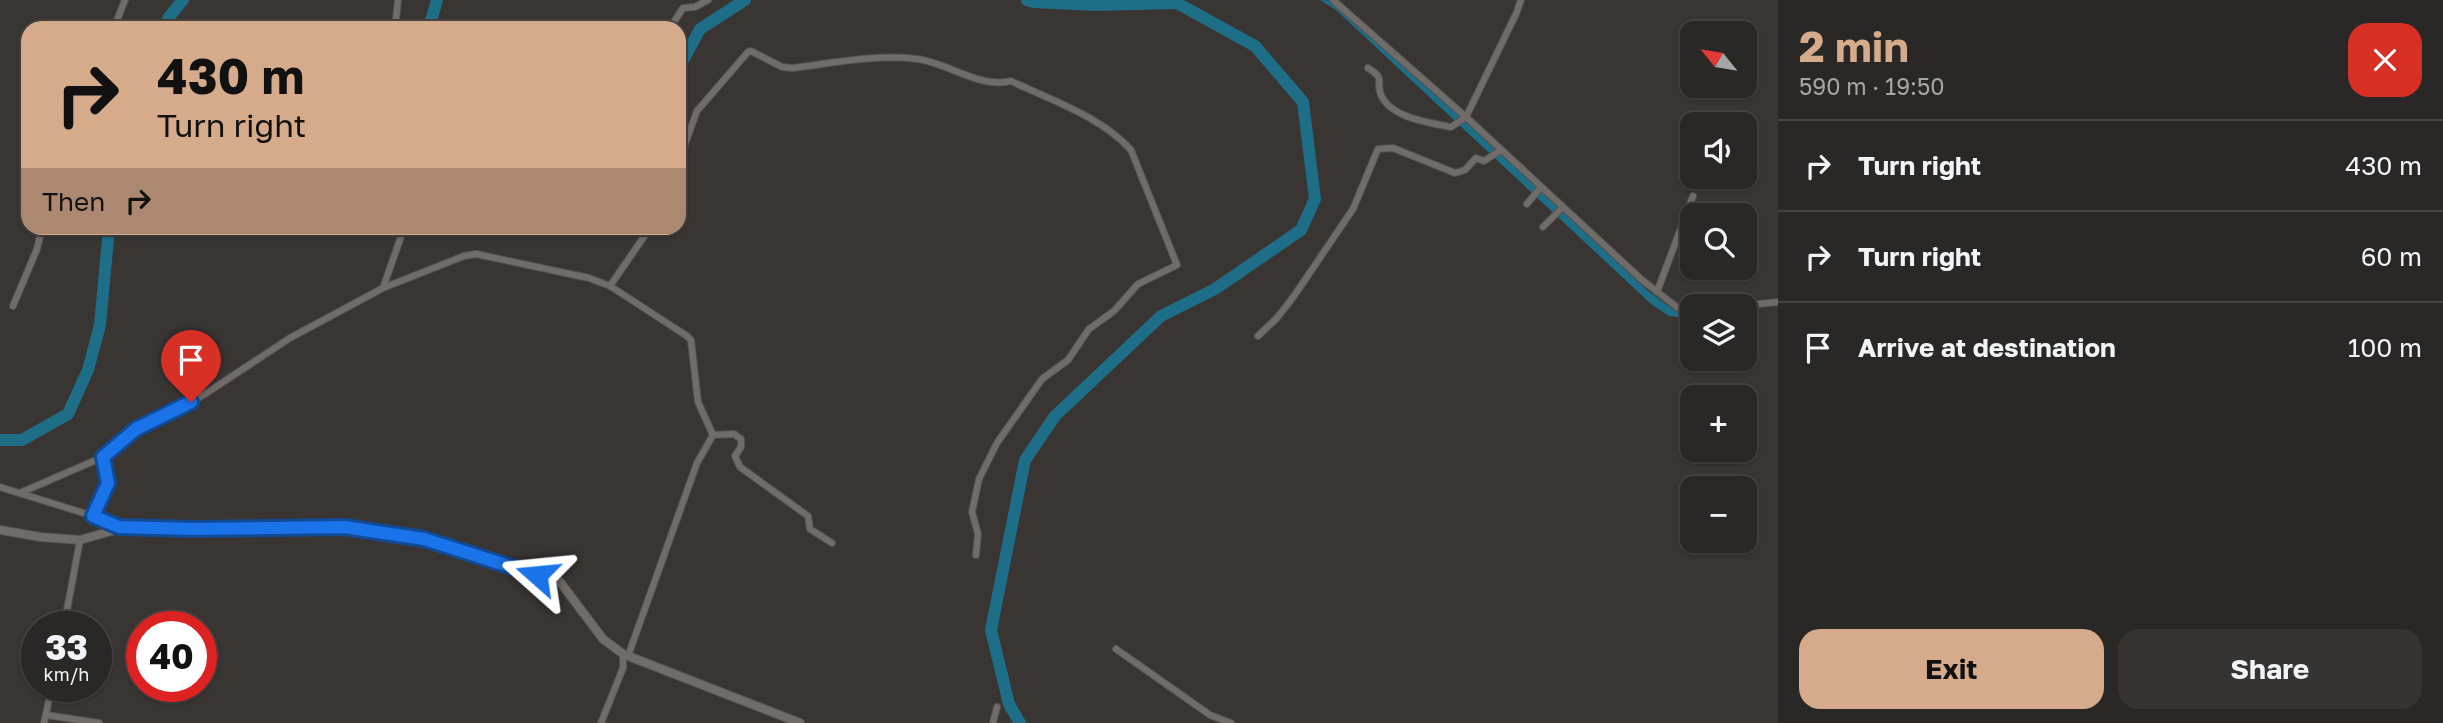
<!DOCTYPE html>
<html lang="en">
<head>
<meta charset="utf-8">
<style>
  :root { --surface:#2a2826; --page:#363432; --text:#f1f3f6; --muted:#a5a6a7; --line:#464443; --accent:#d6ab8b }
  body { margin:0; font-family:"Golos Text",sans-serif; background:var(--page); color:var(--text); height:100vh; display:flex; flex-direction:column; font-size:26px; white-space:nowrap }
  * { box-sizing:border-box; margin:0 }
  p { font-size:23px; color:var(--muted) }
  .icon { flex:none; width:38px; height:38px; fill:none; stroke:currentColor; stroke-width:2; stroke-linecap:round; stroke-linejoin:round }
  .map { position:relative; flex:1; overflow:hidden }
  .details { display:flex; flex-direction:column; background:var(--surface); width:665px }
  .details>* { flex:none }
  .banner { position:absolute; left:21px; top:21px; width:665px; height:214px; border-radius:21px; box-shadow:0 2px 5px #0004,0 0 0 2px var(--line); background:#d6ab8b; color:#111; overflow:hidden }
  .needle { width:46px; rotate:300deg }
  .fabs { position:absolute; left:1680px; top:21px; display:grid; gap:14px }
  .fabs a { display:grid; place-items:center; width:77px; height:77px; border-radius:14px; background:var(--surface); box-shadow:0 2px 5px #0004,0 0 0 2px var(--line); font-size:35px }
  .speed { position:absolute; left:21px; top:611px; display:flex; gap:14px; font-size:35px; font-weight:700; text-align:center }
  .speed>* { display:grid; place-content:center; width:91px; height:91px; border-radius:50%; background:var(--surface); box-shadow:0 2px 5px #0004,0 0 0 2px var(--line); line-height:1 }
  .speed small { font-size:18px; font-weight:400 }
  .speed .limit { border:10px solid #d22; background:#fff; color:#111 }
  .pin { position:absolute; display:grid; place-items:center; width:60px; height:60px; color:#fff; margin:-72px -30px; border-radius:50% 50% 50% 0; rotate:-45deg; box-shadow:0 0 7px #0007 }
  .pin .icon { rotate:45deg }
  .me { position:absolute; width:77px; margin:-38px; rotate:288deg; stroke-linejoin:round; filter:drop-shadow(0 0 5px #0008) }
  .turn { display:flex; align-items:center; gap:24px; height:147px; padding:0 21px; font-size:32px }
  .turn .icon { width:91px; height:91px; stroke-width:2.5 }
  .turn b { display:block; font-size:49px; line-height:60px }
  .then { display:flex; align-items:center; height:66px; padding:0 21px; background:#0003; gap:14px; font-size:26px }
  .round { display:grid; place-items:center; flex:none; width:74px; height:74px; border-radius:21px; background:var(--page) }
  .overview { display:flex; align-items:center; justify-content:space-between; height:119px; padding:0 21px }
  h1 { font-size:42px; font-weight:700; line-height:52px; color:var(--accent) }
  .primary-button { display:flex; gap:14px; margin-top:auto; padding:14px 21px }
  .primary-button a { flex:1; height:80px; border-radius:21px; background:var(--accent); color:#111; font-size:28px; font-weight:700; line-height:80px; text-align:center }
  .primary-button a+a { background:var(--page); color:var(--text) }
  ul { padding:0; list-style:none }
  li { display:flex; align-items:center; gap:21px; height:91px; padding:0 21px; border-top:2px solid var(--line) }
  li div { flex:1 }
  li b { display:block; font-size:26px }
  li em { font-style:normal }
  main { display:flex; flex:1; min-height:0 }
  .map>svg:first-child { display:block }
  .water { fill:#1e6e88 }
  .lines { fill:none; stroke-linecap:round; stroke-linejoin:round }
  .stream { stroke:#1e6e88; stroke-width:2 }
  .river { stroke:#1e6e88; stroke-width:12 }
  .minor-casing { stroke:#545150; stroke-width:8 }
  .tertiary-casing { stroke:#545150; stroke-width:10 }
  .minor { stroke:#706c6a; stroke-width:6 }
  .tertiary { stroke:#706c6a; stroke-width:8 }
  .route-casing { stroke:#114b97; stroke-width:18 }
  .route { stroke:#1a73e8; stroke-width:12 }
</style>
</head>
<body>
<main>
<div class="map">
<svg width="1778" height="723" viewBox="0 0 1778 723">
  <rect width="100%" height="100%" fill="#383533"/>
  <path class="water" d="M1320,0l20,1 308,290 29,21 15,1v6l-23,-3 -18,-12 -315,-294z"/>
  <g class="lines">
    <path class="stream" d="M1176,0l1,3"/>
    <g class="river">
      <path d="M165,28l4,-11 14,-17"/>
      <path d="M429,28l8,-28"/>
      <path d="M679,68l21,-39 45,-29"/>
      <path d="M0,440h22l46,-26 20,-44 12,-45 9,-97"/>
      <path d="M1020,723l-11,-19 -18,-74 34,-170 30,-44 106,-100 54,-27 86,-59 14,-31 -12,-97 -48,-56 -78,-43 -82,2 -61,-3 -7,-2"/>
    </g>
    <g class="minor-casing">
      <g id="minor">
        <path d="M1333,0l133,117 -15,10c-21,-4 -60,-9 -70,-32 -6,-15 6,-15 -13,-27"/>
        <path d="M1521,0l-5,14 -50,103 176,163 36,28 14,2"/>
        <path d="M114,28l11,-28"/>
        <path d="M395,28l3,-28"/>
        <path d="M670,28l13,-20 12,-1 13,-7"/>
        <path d="M679,169l6,-25 12,-33 51,-59 3,-1 31,16 10,1c41,-5 84,-14 125,-9 32,4 63,30 94,22 40,19 91,36 120,69l46,115 -39,19 -24,27 -25,18 -21,31 -26,19 -45,64 -18,36 -7,33 6,22 -2,21"/>
        <path d="M1527,204l14,-17"/>
        <path d="M1543,227l20,-20"/>
        <path d="M610,286l40,-58"/>
        <path d="M383,288l21,-60"/>
        <path d="M1657,292l36,-96"/>
        <path d="M13,306l24,-57 5,-21"/>
        <path d="M1739,306l39,-4"/>
        <path d="M1258,336l19,-18 17,-22 59,-87 25,-60 15,-1 62,25 10,-3 11,-12 8,3 17,-11"/>
        <path d="M0,487l93,29"/>
        <path d="M20,493l83,-36"/>
        <path d="M119,527l-26,-11 15,-33 -5,-26 33,-28 41,-19 28,-16 85,-56 93,-50 81,-32 12,-2 113,24 21,8 77,50 4,4 7,62 15,33 21,-1 7,5v8l-6,9 5,11 68,49 2,13 22,14"/>
        <path d="M64,626l16,-86"/>
        <path d="M1116,649l94,66 21,8"/>
        <path d="M628,656l69,-193 16,-28"/>
        <path d="M46,715l53,8"/>
        <path d="M44,723l8,-37"/>
        <path d="M601,723l22,-55v-14"/>
        <path d="M993,723l4,-16"/>
      </g>
    </g>
    <g class="tertiary-casing">
      <path id="tertiary" d="M0,530l40,7 40,3 49,-14 62,3 153,-2 79,12 137,43 43,57 20,15 177,69"/>
    </g>
    <use href="#minor" class="minor"/>
    <use href="#tertiary" class="tertiary"/>
  </g>
  <g class="lines">
    <g class="route-casing">
      <path id="route" d="M191,402l-55,27 -33,28 5,26 -15,33 26,11 72,2 153,-2 80,12 113,36"/>
    </g>
    <use href="#route" class="route"/>
  </g>
</svg>
<div class="fabs">
<a><svg class="needle" viewBox="-14 -14 28 28"><path d="M0-13l5 13h-10z" fill="#e53935"/><path d="M0 13l5-13h-10z" fill="#a5a6a7"/></svg></a>
<a><svg class="icon" aria-label="sound" viewBox="0 0 24 24"><path d="M4 9h4l5-4v14l-5-4H4zM17 9q2 3 0 6"/></svg></a>
<a><svg class="icon" aria-label="search" viewBox="0 0 24 24"><circle cx="10" cy="10" r="6"/><path d="M15 15l6 6"/></svg></a>
<a><svg class="icon" aria-label="layers" viewBox="0 0 24 24"><path d="M12 4l9 5-9 5-9-5zM3 14l9 5 9-5"/></svg></a>
<a>+</a>
<a>−</a>
</div>
<div class="speed"><div>33<small>km/h</small></div><div class="limit">40</div></div>
<div class="pin" style="left:191px;top:402px;background:#d93025"><svg class="icon" aria-label="arrive" viewBox="0 0 24 24"><path d="M6 21V4h12l-3 4 3 4H6"/></svg></div>
<svg class="me" style="left:537px;top:575px" viewBox="-20 -20 40 40"><path d="M0-17L14 15 0 8-14 15z" fill="#1a73e8" stroke="#fff" stroke-width="4"/></svg>
<div class="banner">
<div class="turn"><svg class="icon" aria-label="right" viewBox="0 0 24 24"><path d="M7 20v-9h11M14 6l5 5-5 5"/></svg><div><b>430 m</b>Turn right</div></div>
<div class="then">Then<svg class="icon" aria-label="right" viewBox="0 0 24 24"><path d="M7 20v-9h11M14 6l5 5-5 5"/></svg></div>
</div>
</div>
<section class="details">
<div class="overview"><div><h1>2 min</h1><p>590 m · 19:50</p></div><a class="round" style="background:#d93025;color:#fff"><svg class="icon" aria-label="close" viewBox="0 0 24 24"><path d="M6 6l12 12M18 6L6 18"/></svg></a></div>
<ul>
<li><svg class="icon" aria-label="right" viewBox="0 0 24 24"><path d="M7 20v-9h11M14 6l5 5-5 5"/></svg><div><b>Turn right</b></div><em>430 m</em></li>
<li><svg class="icon" aria-label="right" viewBox="0 0 24 24"><path d="M7 20v-9h11M14 6l5 5-5 5"/></svg><div><b>Turn right</b></div><em>60 m</em></li>
<li><svg class="icon" aria-label="arrive" viewBox="0 0 24 24"><path d="M6 21V4h12l-3 4 3 4H6"/></svg><div><b>Arrive at destination</b></div><em>100 m</em></li>
</ul>
<div class="primary-button"><a>Exit</a><a>Share</a></div>
</section>
</main>
</body>
</html>
